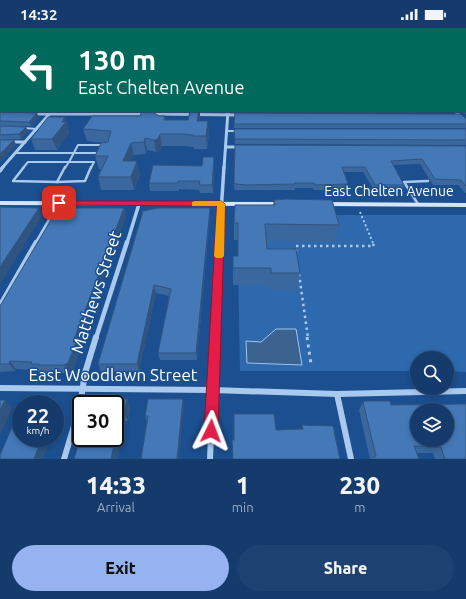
<!DOCTYPE html>
<html lang="en">
<head>
<meta charset="utf-8">
<style>
  :root { --surface:#143b6b; --page:#1d4271; --text:#f1f3f6; --muted:#9dadc1; --line:#33557e; --accent:#95b2f1 }
  body { margin:0; font-family:Ubuntu,sans-serif; background:var(--page); color:var(--text); height:100vh; display:flex; flex-direction:column; font-size:15px; white-space:nowrap }
  * { box-sizing:border-box; margin:0 }
  p { font-size:13px; color:var(--muted) }
  .icon { flex:none; width:22px; height:22px; fill:none; stroke:currentColor; stroke-width:2; stroke-linecap:round; stroke-linejoin:round }
  .map { position:relative; height:431px; overflow:hidden }
  .details { display:flex; flex-direction:column; background:var(--surface); flex:1 }
  .details>* { flex:none }
  .guide { position:absolute; left:0px; top:0px; width:466px; height:84px; box-shadow:0 2px 6px #0003,0 0 0 1px var(--line); background:#00695c; color:#fff; overflow:hidden }
  .tools { position:absolute; left:410px; top:323px; display:grid; gap:8px }
  .tools a { display:grid; place-items:center; width:44px; height:44px; border-radius:50%; background:var(--surface); box-shadow:0 2px 6px #0003,0 0 0 1px var(--line); font-size:20px }
  .speed { position:absolute; left:12px; top:367px; display:flex; gap:8px; font-size:20px; font-weight:700; text-align:center }
  .speed>* { display:grid; place-content:center; width:52px; height:52px; border-radius:50%; background:var(--surface); box-shadow:0 2px 6px #0003,0 0 0 1px var(--line); line-height:1 }
  .speed small { font-size:10px; font-weight:400 }
  .speed .limit { border:2px solid #111; border-radius:6px; background:#fff; color:#111 }
  .pin { position:absolute; display:grid; place-items:center; width:34px; height:34px; color:#fff; margin:-17px; border-radius:8px; box-shadow:0 2px 6px #0006 }
  .me { position:absolute; width:44px; margin:-22px; rotate:3deg; stroke-linejoin:round; filter:drop-shadow(0 0 3px #0008) }
  .turn { display:flex; align-items:center; gap:14px; height:84px; padding:0 12px; font-size:18px }
  .turn .icon { width:52px; height:52px; stroke-width:2.5 }
  .turn b { display:block; font-size:28px; line-height:34px }
  .eta { display:flex; justify-content:space-evenly; align-items:center; height:68px; text-align:center }
  .eta b { font-size:24px; font-weight:800; line-height:28px }
  .primary-button { display:flex; gap:8px; margin-top:auto; padding:8px 12px }
  .primary-button a { flex:1; height:46px; border-radius:24px; background:var(--accent); color:#111; font-size:16px; font-weight:800; line-height:46px; text-align:center }
  .primary-button a+a { background:var(--page); color:var(--text) }
  .status { display:flex; justify-content:space-between; align-items:center; height:28px; padding:0 20px; background:var(--surface); direction:ltr }
  .status svg { height:11px; fill:currentColor }
  .map>svg:first-child { display:block }
  .green { fill:#2e69ad }
  .water { fill:#3c6290; stroke:#9cc4f0 }
  .lines { fill:none; stroke-linecap:round; stroke-linejoin:round }
  .path-far2 { stroke:#a9c9ee; stroke-width:2; stroke-dasharray:2 2.5; stroke-linecap:butt }
  .path-far1 { stroke:#a9c9ee; stroke-width:2.5; stroke-dasharray:2.5 3.5; stroke-linecap:butt }
  .path { stroke:#a9c9ee; stroke-width:3; stroke-dasharray:3 4.5; stroke-linecap:butt }
  .lane-far1 { stroke:#a9c9ee; stroke-width:2 }
  .lane { stroke:#a9c9ee; stroke-width:2.5 }
  .street-far3 { stroke:#a9c9ee; stroke-width:3 }
  .street-far2 { stroke:#a9c9ee; stroke-width:3.5 }
  .street-far1 { stroke:#a9c9ee; stroke-width:4.5 }
  .street { stroke:#a9c9ee; stroke-width:6 }
  .secondary { fill:#d6e6fa; fill-rule:evenodd }
  .wall { fill:#3a679d }
  .shaded-wall { fill:#305480 }
  .building { fill:#4478b7; stroke:#305480; fill-rule:evenodd }
  .route { fill:#e11d48; stroke:#92132f }
  .slow { fill:#f59e0b }
  .labels { text-anchor:middle; stroke-width:3; stroke-linejoin:round; paint-order:stroke }
  .street-label { font-size:14px; fill:#fff; stroke:#1b4f8f }
  .near-street-label { font-size:17px; fill:#fff; stroke:#1b4f8f }
</style>
</head>
<body>
<div class="status"><b>14:32</b><svg viewBox="0 0 49 12"><path d="M0 12V9h3v3zM5 12V6h3v6zM10 12V3h3v9zM15 12V0h3v12zM26 1h20v11H26zM47 4h2v5h-2z"/></svg></div>
<div class="map">
<svg width="466" height="431" viewBox="0 0 466 431">
  <rect width="100%" height="100%" fill="#1b4f8f"/>
  <g class="green">
    <path d="M239,0h227v22l-1,-21z"/>
    <path d="M237,187h229v157l-19,-1v-13h-30v13h-177z"/>
  </g>
  <path class="water" d="M276,301h20l6,36 -55,-2 -1,-22 15,1z"/>
  <g class="lines">
    <path class="path-far2" d="M360,184l13,31"/>
    <g class="path-far1">
      <path d="M296,224v-6h78l-2,-4"/>
      <path d="M299,246l9,64"/>
    </g>
    <path class="path" d="M307,309l4,27"/>
    <g class="lane-far1">
      <path d="M24,100l13,1"/>
      <path d="M226,103h12"/>
      <path d="M16,125h83"/>
      <path d="M69,134h25l-3,6"/>
      <path d="M69,134l9,-17h25"/>
      <path d="M23,140l5,-6h41"/>
      <path d="M65,140l4,-6"/>
    </g>
    <g class="lane">
      <path d="M24,139l-11,14 44,1"/>
      <path d="M57,154l8,-15"/>
      <path d="M57,154l28,-1 6,-14"/>
      <path d="M418,176l-14,-22 24,-1"/>
    </g>
    <g class="street-far3">
      <path d="M455,83l11,11"/>
      <path d="M32,86h114"/>
      <path d="M152,86l88,1"/>
      <path d="M0,114h25"/>
      <path d="M226,119h13"/>
      <path d="M2,140l50,-57"/>
      <path d="M224,140l4,-57"/>
    </g>
    <g class="street-far2">
      <path d="M0,143l3,-4"/>
      <path d="M36,215l23,-40"/>
      <path d="M127,215l12,-39"/>
      <path d="M219,215l5,-76"/>
    </g>
    <g class="street-far1">
      <path d="M0,277l36,-63"/>
      <path d="M96,310l31,-96"/>
      <path d="M215,310l4,-96"/>
    </g>
    <g class="street">
      <path d="M0,360l213,2 124,4 129,-3"/>
      <path d="M337,366l14,65"/>
      <path d="M64,431l16,-53 5,-33 11,-36"/>
      <path d="M210,431l5,-122"/>
    </g>
    <g class="secondary">
      <path d="M0,173l283,1 4,2 -4,2 -283,-1z"/>
      <path d="M320,174l146,1v4l-143,-1h-3l-1,-2z"/>
    </g>
  </g>
  <g class="wall">
    <path d="M0,0h89l-1,1h-87v82h44l-45,1z"/>
    <path d="M465,25h1v61l-5,-1 -2,-2h6z"/>
    <path d="M190,83h10v10l9,12 -2,16h-13v-2l-8,-1h-24l-2,5 -4,1 -9,-2 -1,4 -12,1 -3,6 9,13 -6,16h-33l-3,-13 3,-8h-2l-4,-13 9,-13 -17,-2 -4,-12 57,-13h19l7,4h22z"/>
    <path d="M235,83h219l-1,2 -218,-1z"/>
    <path d="M0,84l39,5 -8,9h-18l13,1 2,4 -7,8 -19,1h12l2,5 -16,17z"/>
    <path d="M235,85l231,6v9h-232z"/>
    <path d="M65,89l4,11 -1,1 1,4 -12,17h-22l-4,-11z"/>
    <path d="M234,101h232v16l-231,-1z"/>
    <path d="M466,118v47h-1l-7,-8h-25l-13,-21 -27,1 11,20 -2,6 -28,-1 -11,-18h-20l5,12 -1,6h-33l-1,-2h-18v2h-60l-1,-2v-6z"/>
    <path d="M214,137l-1,28h-13l-1,-3 -20,-1v2h-29l-1,-8z"/>
    <path d="M274,172l65,25 -4,17 -69,-1 1,8 33,24 -3,17h-28v-5h-36v-29h5v-16h-4v-17l39,-18z"/>
    <path d="M124,180l2,8 -48,131 2,3 -7,20 -4,3h-25l-1,-1h-6l-2,-2 -19,-1 -1,2 -15,1v-66z"/>
    <path d="M143,183l67,4 -13,145h-37l-2,-7 11,-57 -13,-3 -17,78 -38,1 -3,-8z"/>
    <path d="M127,371l3,8 -2,14h-3l-8,38h-43l41,-55z"/>
    <path d="M363,374l28,3 75,54h-31l-2,-6h-16l2,6h-49l-11,-49z"/>
    <path d="M184,379l-37,15 -2,-6z"/>
  </g>
  <g class="shaded-wall">
    <path d="M199,83h1v7l-2,15 -1,-12z"/>
    <path d="M37,85l2,4 -8,9 -2,-4z"/>
    <path d="M65,89l4,11 -1,1 1,4 -12,17 -5,-11 10,-17z"/>
    <path d="M208,93l1,12 -2,16 -1,-13z"/>
    <path d="M26,99l2,4 -7,8 -2,-5z"/>
    <path d="M160,106l2,12 -2,5 -4,1 -2,-12z"/>
    <path d="M145,110l2,12 -1,4 -2,-12z"/>
    <path d="M14,112l2,5 -16,17v-8z"/>
    <path d="M131,115l3,12 -8,19 -3,-13z"/>
    <path d="M214,129v8l-1,28 -1,-8z"/>
    <path d="M137,133l3,13 -6,16 -3,-13z"/>
    <path d="M39,180l3,8 -42,68v-17z"/>
    <path d="M124,180l2,8 -48,131 2,3 -7,20 -4,3 -5,-8z"/>
    <path d="M210,180v7l-13,145 -1,-7z"/>
    <path d="M154,257l2,8 -17,78 -2,-7z"/>
    <path d="M10,333l6,8 -1,2 -6,-7z"/>
    <path d="M55,371l6,8 -4,14 2,2 -4,11v-30h-1z"/>
    <path d="M127,371l3,8 -2,14 -4,-7z"/>
    <path d="M183,371l1,8 -5,52h-2z"/>
    <path d="M5,372l7,8 -12,27v-25z"/>
    <path d="M121,386l4,7 -8,38h-6z"/>
    <path d="M42,410h9l-8,21h-9z"/>
  </g>
  <g class="building">
    <path d="M0,0h85l-1,1h-83v78h-1z"/>
    <rect x="465" y="25" width="1" height="56"/>
    <path d="M142,83h9l8,5h6l-1,4h24l2,-9h9l-2,10h11l-2,15h-13l1,-1 -10,-1h-24l-2,5 -4,1 -9,-2 -1,4 -13,1 -8,18h14l-6,16h-33l10,-21h-13l6,-13 7,-1 3,-11 -28,-2 9,-13h48z"/>
    <path d="M0,84l37,1 -8,9 -29,-1z"/>
    <path d="M235,85l226,1 5,5v5h-232z"/>
    <path d="M48,89h17l-3,5h4l-14,17h-21z"/>
    <path d="M0,98l26,1 -7,7 -19,1z"/>
    <path d="M234,101h232v11l-231,-1z"/>
    <path d="M0,112h14l-14,14z"/>
    <path d="M235,117l231,1v40l-5,-6 -26,-1 -13,-20 -31,2 13,24h-29l-10,-18h-23l6,17 -33,1 -1,-2h-19v1l-47,1 -13,-1 -1,-2z"/>
    <path d="M203,129h11l-2,28h-13l1,-4h-22v2h-29l4,-18 49,1z"/>
    <path d="M285,171l47,1 7,25 -74,-1 2,25h29l4,24h-29v-5h-38v-12h5v-33h-4l1,-18h40l-1,-5z"/>
    <path d="M0,179l39,1 -39,59z"/>
    <path d="M58,180h66l-51,134h3l-8,21 -4,2h-25v-1h-8l1,-2 -22,-1 -1,3h-9v-58z"/>
    <path d="M158,180h52l-14,145h-38l13,-64 -17,-4 -17,79h-39l45,-153z"/>
    <path d="M105,370l22,1 -3,15h-3l-10,45h-37l7,-23v2h34v-34h-25l3,-5z"/>
    <path d="M24,371h31l-1,5h-32z"/>
    <path d="M148,371h35l-6,60h-36l7,-43h-3z"/>
    <path d="M0,372h5l-5,10z"/>
    <path d="M365,373h25l1,4 75,-1v55h-21l-4,-12 -27,-1 5,13h-45v-3h2l-13,-54zM417,382h30v30h-30z"/>
    <path d="M21,378v32h21l-8,21h-34v-4z"/>
    <path d="M234,386h40l2,16 27,-1 -1,-4 31,1 7,33h-107l-1,-19h2z"/>
  </g>
  <path class="route" d="M59,173h162l4,3 -7,227 -2,5 -5,2 -5,-2 -2,-5 13,-225 -161,-1 -1,-2z"/>
  <path class="slow" d="M195,173h26l4,3 -1,52 -2,2h-6l-2,-2 3,-50h-25v-4z"/>
  <g class="labels">
    <g class="street-label">
      <text x="389" y="168">East Chelten Avenue</text>
    </g>
    <g class="near-street-label">
      <text transform="translate(96 264) rotate(-72)" y="6">Matthews Street</text>
      <text x="113" y="353">East Woodlawn Street</text>
    </g>
  </g>
</svg>
<div class="tools">
<a><svg class="icon" aria-label="search" viewBox="0 0 24 24"><circle cx="10" cy="10" r="6"/><path d="M15 15l6 6"/></svg></a>
<a><svg class="icon" aria-label="layers" viewBox="0 0 24 24"><path d="M12 4l9 5-9 5-9-5zM3 14l9 5 9-5"/></svg></a>
</div>
<div class="speed"><div>22<small>km/h</small></div><div class="limit">30</div></div>
<div class="pin" style="left:59px;top:175px;background:#d93025"><svg class="icon" aria-label="arrive" viewBox="0 0 24 24"><path d="M6 21V4h12l-3 4 3 4H6"/></svg></div>
<svg class="me" style="left:211px;top:403px" viewBox="-20 -20 40 40"><path d="M0-17L14 15 0 8-14 15z" fill="#e11d48" stroke="#fff" stroke-width="4"/></svg>
<div class="guide">
<div class="turn"><svg class="icon" aria-label="left" viewBox="0 0 24 24"><path d="M17 20v-9H6M10 6l-5 5 5 5"/></svg><div><b>130 m</b>East Chelten Avenue</div></div>
</div>
</div>
<section class="details">
<div class="eta">
<div><b>14:33</b><p>Arrival</p></div>
<div><b>1</b><p>min</p></div>
<div><b>230</b><p>m</p></div>
</div>
<div class="primary-button"><a>Exit</a><a>Share</a></div>
</section>
</body>
</html>
